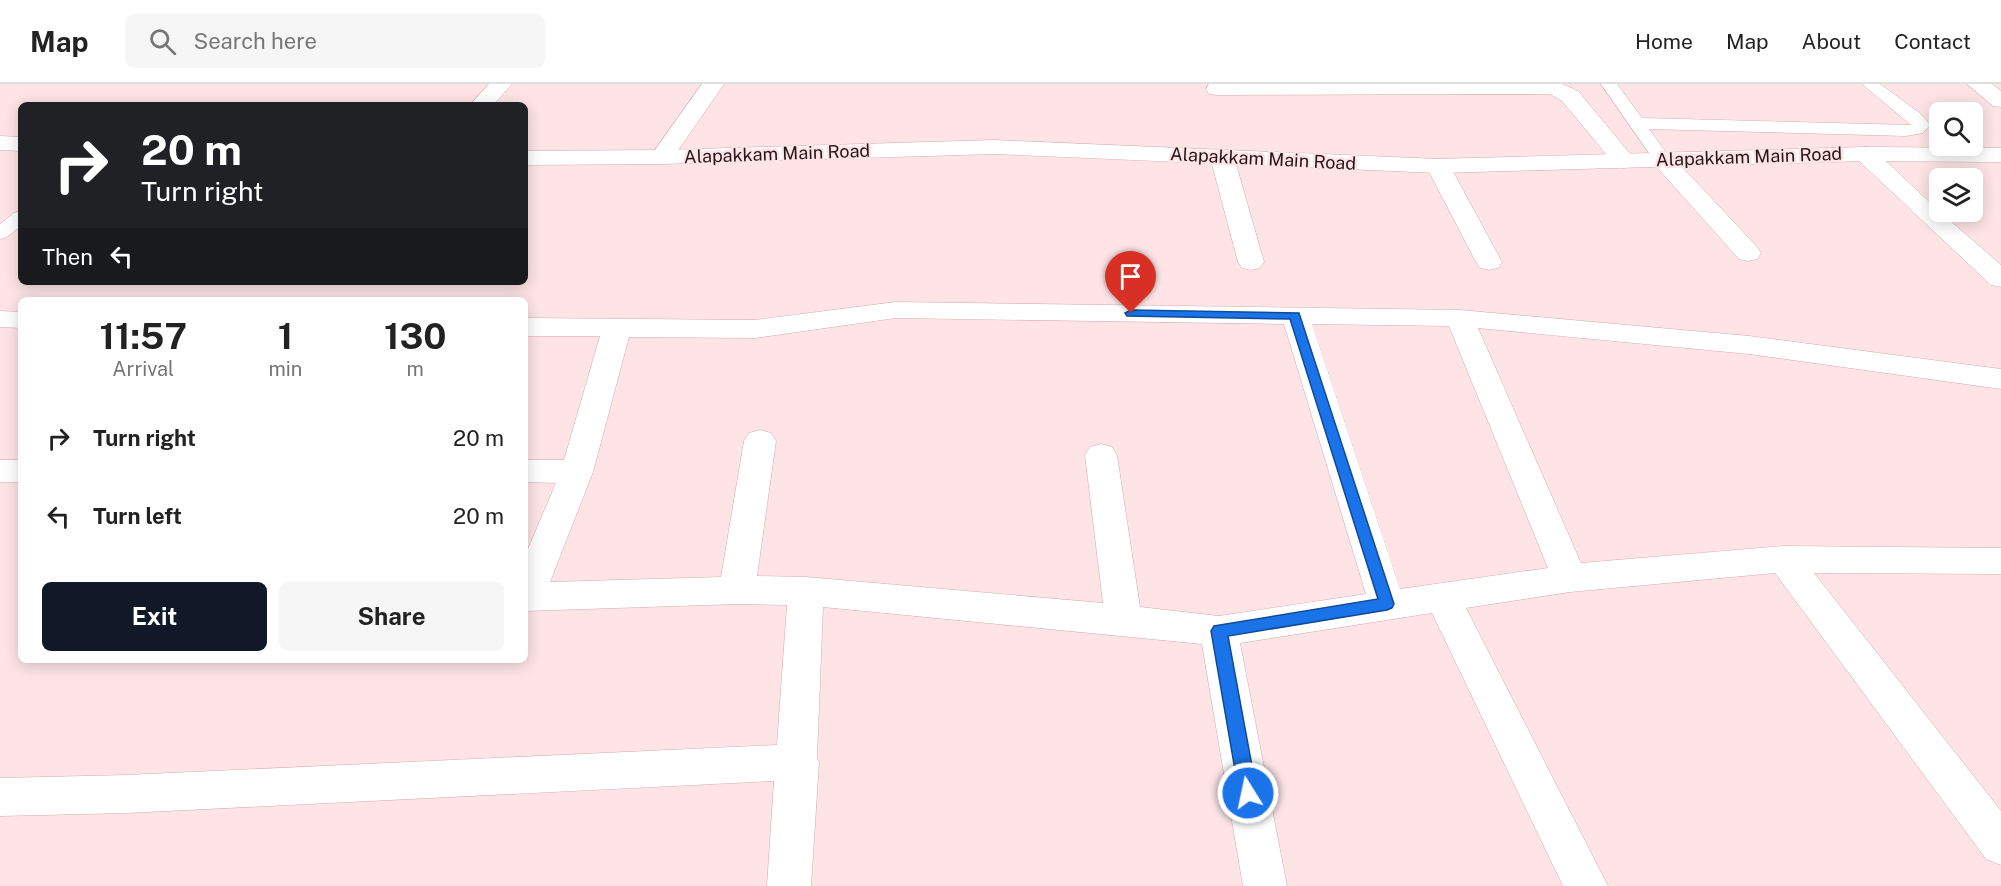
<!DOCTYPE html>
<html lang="en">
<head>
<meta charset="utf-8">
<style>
  :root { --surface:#fff; --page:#f6f6f6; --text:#222; --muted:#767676; --line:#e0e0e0; --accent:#111827 }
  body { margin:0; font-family:"Public Sans",sans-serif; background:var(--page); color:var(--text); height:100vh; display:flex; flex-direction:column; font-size:22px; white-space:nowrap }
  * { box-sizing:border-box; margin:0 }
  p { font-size:20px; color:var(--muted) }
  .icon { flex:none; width:33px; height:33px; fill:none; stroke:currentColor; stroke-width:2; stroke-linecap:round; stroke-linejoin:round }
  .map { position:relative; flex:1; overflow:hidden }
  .drawer { position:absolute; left:18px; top:213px; width:510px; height:366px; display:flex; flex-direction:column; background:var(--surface); border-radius:9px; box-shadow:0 3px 15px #0003 }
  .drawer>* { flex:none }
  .guide { position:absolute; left:18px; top:18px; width:510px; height:183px; border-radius:9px; box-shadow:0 3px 15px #0003; background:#202124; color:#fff; overflow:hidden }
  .buttons { position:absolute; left:1929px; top:18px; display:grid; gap:12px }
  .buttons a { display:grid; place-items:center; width:54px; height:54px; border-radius:9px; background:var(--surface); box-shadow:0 3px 15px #0003; font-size:30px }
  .pin { position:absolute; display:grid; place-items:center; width:51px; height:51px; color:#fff; margin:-62px -26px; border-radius:50% 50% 50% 0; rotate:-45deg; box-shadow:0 0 6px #0007 }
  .pin .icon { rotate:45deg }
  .me { position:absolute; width:66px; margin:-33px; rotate:350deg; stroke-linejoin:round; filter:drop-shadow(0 0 4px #0008) }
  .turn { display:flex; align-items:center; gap:21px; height:126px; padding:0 24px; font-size:27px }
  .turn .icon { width:78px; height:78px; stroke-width:2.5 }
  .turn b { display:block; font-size:42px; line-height:51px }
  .then { display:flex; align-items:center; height:57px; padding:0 24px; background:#0003; gap:12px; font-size:22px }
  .eta { display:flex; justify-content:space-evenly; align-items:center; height:102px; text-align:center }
  .eta b { font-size:36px; font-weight:700; line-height:42px }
  .button { display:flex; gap:12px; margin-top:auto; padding:12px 24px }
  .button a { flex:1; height:69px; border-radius:9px; background:var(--accent); color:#fff; font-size:24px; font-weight:700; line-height:69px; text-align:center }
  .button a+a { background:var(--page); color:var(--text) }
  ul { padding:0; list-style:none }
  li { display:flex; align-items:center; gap:18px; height:78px; padding:0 24px }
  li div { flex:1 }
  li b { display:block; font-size:22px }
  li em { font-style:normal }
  header { display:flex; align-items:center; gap:36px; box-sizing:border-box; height:84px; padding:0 30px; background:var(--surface); border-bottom:2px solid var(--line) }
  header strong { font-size:28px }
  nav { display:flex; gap:33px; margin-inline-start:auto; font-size:21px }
  .search { width:420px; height:54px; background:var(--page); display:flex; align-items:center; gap:15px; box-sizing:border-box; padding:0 21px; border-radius:9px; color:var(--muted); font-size:22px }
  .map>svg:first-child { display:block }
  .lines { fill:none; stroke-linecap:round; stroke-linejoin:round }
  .service-casing { stroke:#d3aab0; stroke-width:1 }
  .minor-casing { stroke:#d3aab0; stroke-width:1 }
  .secondary-casing { stroke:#d3aab0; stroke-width:1 }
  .service { fill:#fff; fill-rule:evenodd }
  .minor { fill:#fff; fill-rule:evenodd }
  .secondary { fill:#fff; fill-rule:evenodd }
  .route { fill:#1a73e8; stroke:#114b97; stroke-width:1.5 }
  .labels { text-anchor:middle; stroke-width:5; stroke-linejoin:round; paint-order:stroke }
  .far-street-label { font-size:18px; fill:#241518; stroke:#fee4e7 }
</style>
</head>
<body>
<header>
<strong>Map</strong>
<div class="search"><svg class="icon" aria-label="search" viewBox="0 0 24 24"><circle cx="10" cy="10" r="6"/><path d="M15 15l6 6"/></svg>Search here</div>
<nav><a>Home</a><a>Map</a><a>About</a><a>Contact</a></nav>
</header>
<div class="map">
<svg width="2001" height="802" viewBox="0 0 2001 802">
  <rect width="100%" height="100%" fill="#fee4e7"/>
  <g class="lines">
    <g class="service-casing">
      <g id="service">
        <path d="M1601,0h16l25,34 269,7 -49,-41h18l41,30 9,11 -7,8 -17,3 -257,-7 22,30 -3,4h-12z"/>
        <path d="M21,127v15l-14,11 -7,2v-15l14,-11z"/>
      </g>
    </g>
    <g class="minor-casing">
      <g id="minor">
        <path d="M489,0h23l-19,21h-23z"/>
        <path d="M702,0h22l-54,78 -8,2 -8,-2 -4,-5z"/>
        <path d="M1209,0h353l16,7 58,70 -4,5 -8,2 -8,-2 -54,-65 -12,-7 -333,1 -8,-1 -3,-5z"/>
        <path d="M1967,0h25l9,7v16l-8,-1z"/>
        <path d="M1865,63l8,2 67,63 61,53v22l-10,-2 -134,-126 -4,-5 4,-5z"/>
        <path d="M1222,66l8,2 4,5 30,105 -4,6 -9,2 -9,-2 -4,-6 -28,-105 4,-5z"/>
        <path d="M1662,68l8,2 87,93 4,6 -4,6 -9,2 -9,-2 -85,-95 -4,-5 4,-5z"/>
        <path d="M1438,75l8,2 4,5 52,96 -4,6 -9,2 -9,-2 -4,-6 -50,-96 4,-5z"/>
        <path d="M896,218l564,8 289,26 252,33v20l-252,-35 -271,-26 103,235 203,-17 217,2v26l-187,-1 187,238v54l-15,-6 -211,-286 -205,19 -104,16 142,278h-45l-131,-273 -192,30 47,243h-44l-41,-242 -379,-37 -6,151 2,4 -8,124h-44l7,-105 -647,32 -127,3v-38l127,-3 650,-30 10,-140 -50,-1 -212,7v-55l31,-73 -31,-1v-22h39l36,-124h-75v-18l230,2zM896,234l388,6 82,270 -147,22 -79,-9 -23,-152 -5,-8 -11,-3 -11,3 -5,8 18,148 -297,-26 -49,-1 19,-135 -5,-8 -11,-3 -11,3 -5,8 -23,136 -171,5 43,-110 36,-135 126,1zM1312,240l137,2 99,242 -148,21z"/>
        <path d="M0,227l21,1v16l-21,-1z"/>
        <rect x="0" y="376" width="21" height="22"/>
      </g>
    </g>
    <g class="secondary-casing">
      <g id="secondary">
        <path d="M0,52l21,1v14l-21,-1z"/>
        <path d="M994,56l444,19 427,-12 136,1v14l-136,-1 -427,12 -444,-19 -332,10 -137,1v-14l137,-1z"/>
      </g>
    </g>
    <use href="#service" class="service"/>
    <use href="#minor" class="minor"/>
    <use href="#secondary" class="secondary"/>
  </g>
  <path class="route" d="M1131,226l168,3 95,291 -2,4 -5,2 -159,26 29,157 -3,6 -6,2 -6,-2 -3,-6 -28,-162 3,-5 164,-27 -88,-280 -163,-3 -2,-3z"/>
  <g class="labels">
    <g class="far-street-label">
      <text transform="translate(777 70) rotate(-2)" y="6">Alapakkam Main Road</text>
      <text transform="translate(1749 73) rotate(-2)" y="6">Alapakkam Main Road</text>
      <text transform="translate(1263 75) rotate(3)" y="6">Alapakkam Main Road</text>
    </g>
  </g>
</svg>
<div class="buttons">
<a><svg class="icon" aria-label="search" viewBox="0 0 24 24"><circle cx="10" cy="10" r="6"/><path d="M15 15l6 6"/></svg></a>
<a><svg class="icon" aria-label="layers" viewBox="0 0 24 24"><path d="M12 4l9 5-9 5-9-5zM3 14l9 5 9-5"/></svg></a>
</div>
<div class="pin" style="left:1131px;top:229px;background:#d93025"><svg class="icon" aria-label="arrive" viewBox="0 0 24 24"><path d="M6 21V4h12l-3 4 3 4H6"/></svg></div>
<svg class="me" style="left:1248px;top:709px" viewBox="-20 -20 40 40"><circle r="17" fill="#1a73e8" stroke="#fff" stroke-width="3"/><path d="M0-11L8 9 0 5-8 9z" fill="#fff"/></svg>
<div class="guide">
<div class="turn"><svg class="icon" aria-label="right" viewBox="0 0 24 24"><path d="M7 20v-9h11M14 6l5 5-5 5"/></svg><div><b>20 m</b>Turn right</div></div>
<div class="then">Then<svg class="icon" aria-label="left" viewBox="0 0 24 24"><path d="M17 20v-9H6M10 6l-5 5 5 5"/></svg></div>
</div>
<section class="drawer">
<div class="eta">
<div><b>11:57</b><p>Arrival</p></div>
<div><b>1</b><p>min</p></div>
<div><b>130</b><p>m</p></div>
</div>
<ul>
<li><svg class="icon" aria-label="right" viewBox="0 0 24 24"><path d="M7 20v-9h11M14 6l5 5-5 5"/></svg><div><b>Turn right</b></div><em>20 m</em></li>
<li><svg class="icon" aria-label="left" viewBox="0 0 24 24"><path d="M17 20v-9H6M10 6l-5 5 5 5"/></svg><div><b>Turn left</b></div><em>20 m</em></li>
</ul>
<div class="button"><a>Exit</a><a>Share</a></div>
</section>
</div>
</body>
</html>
